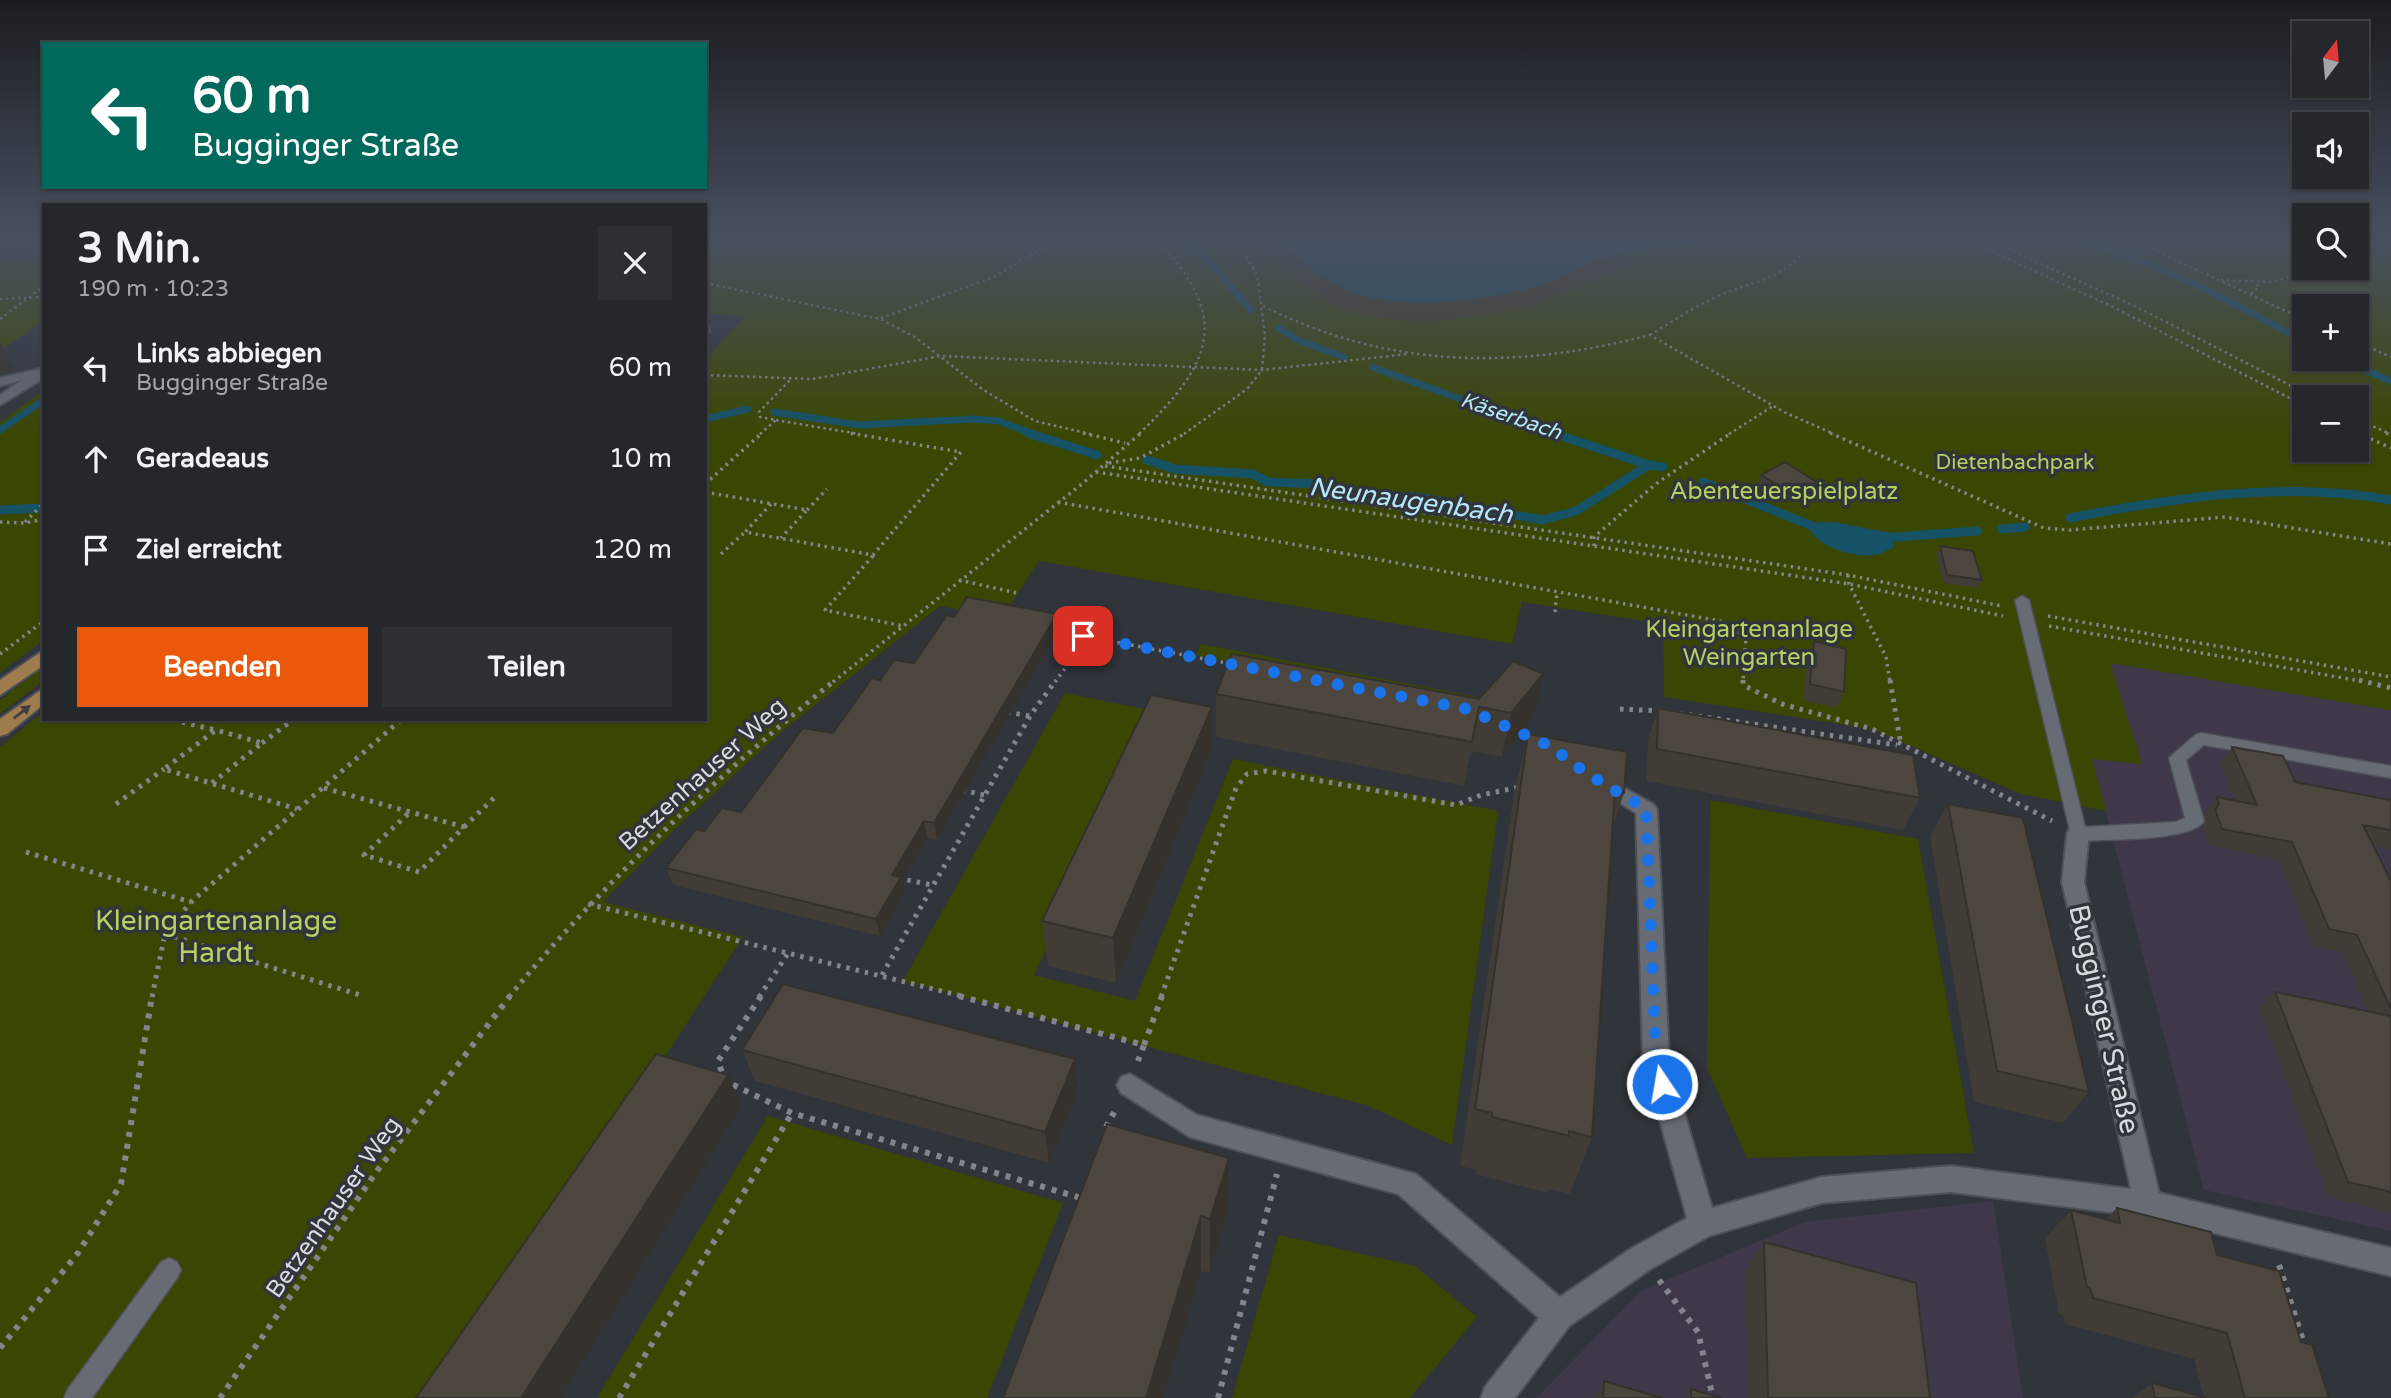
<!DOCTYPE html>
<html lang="de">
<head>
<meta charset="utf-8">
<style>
  :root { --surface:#24272c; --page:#2c2f34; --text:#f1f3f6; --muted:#a3a5a9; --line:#414448; --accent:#ea580c }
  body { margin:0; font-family:"Varela Round",sans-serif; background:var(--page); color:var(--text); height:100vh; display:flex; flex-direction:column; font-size:26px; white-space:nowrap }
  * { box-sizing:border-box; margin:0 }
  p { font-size:23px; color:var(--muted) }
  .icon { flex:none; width:38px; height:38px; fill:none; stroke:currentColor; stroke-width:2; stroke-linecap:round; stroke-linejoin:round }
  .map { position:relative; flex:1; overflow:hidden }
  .side { position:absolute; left:42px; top:203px; width:665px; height:518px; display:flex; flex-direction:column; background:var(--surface); border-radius:0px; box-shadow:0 2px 5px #0004,0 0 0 2px var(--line) }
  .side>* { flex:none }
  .top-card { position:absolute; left:42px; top:42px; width:665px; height:147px; border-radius:0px; box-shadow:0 2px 5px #0004,0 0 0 2px var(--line); background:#00695c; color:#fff; overflow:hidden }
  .needle { width:46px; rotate:16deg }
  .controls { position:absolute; left:2292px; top:21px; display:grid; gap:14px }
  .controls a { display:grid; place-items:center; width:77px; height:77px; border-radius:0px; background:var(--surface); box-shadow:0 2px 5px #0004,0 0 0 2px var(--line); font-size:35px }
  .pin { position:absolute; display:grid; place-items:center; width:60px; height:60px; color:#fff; margin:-30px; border-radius:14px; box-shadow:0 4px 10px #0006 }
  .me { position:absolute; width:77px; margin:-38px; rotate:348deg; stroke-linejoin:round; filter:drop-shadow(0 0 5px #0008) }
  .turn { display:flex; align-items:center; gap:24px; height:147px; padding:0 35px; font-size:32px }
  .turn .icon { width:91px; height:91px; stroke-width:2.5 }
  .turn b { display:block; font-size:49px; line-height:60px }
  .round { display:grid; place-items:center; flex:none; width:74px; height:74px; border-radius:0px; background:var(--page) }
  .overview { display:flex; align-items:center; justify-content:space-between; height:119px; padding:0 35px }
  h1 { font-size:42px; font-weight:700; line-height:52px }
  .primary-button { display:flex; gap:14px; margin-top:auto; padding:14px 35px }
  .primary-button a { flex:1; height:80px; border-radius:0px; background:var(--accent); color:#fff; font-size:28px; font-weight:700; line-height:80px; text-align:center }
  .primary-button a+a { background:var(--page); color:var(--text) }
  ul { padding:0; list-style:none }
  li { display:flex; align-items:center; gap:21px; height:91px; padding:0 35px }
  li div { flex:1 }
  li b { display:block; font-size:26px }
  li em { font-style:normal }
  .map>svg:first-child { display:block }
  .education { fill:#3f3848 }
  .green { fill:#3a4703; fill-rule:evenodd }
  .sand { fill:#443b1b }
  .water { fill:#155265 }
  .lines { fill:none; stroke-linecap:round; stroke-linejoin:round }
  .stream-far1 { stroke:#155265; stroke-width:7 }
  .stream { stroke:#155265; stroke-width:9 }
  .service-casing { stroke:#4d5157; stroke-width:3 }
  .minor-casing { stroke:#4d5157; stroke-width:4 }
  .primary-casing { stroke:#4d5157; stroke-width:4 }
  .path-far3 { stroke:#82858b; stroke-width:2.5; stroke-dasharray:2.5 3.5; stroke-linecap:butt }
  .path-far2 { stroke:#82858b; stroke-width:3.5; stroke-dasharray:2.5 4.5; stroke-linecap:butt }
  .path-far1 { stroke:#82858b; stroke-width:5; stroke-dasharray:3.5 6; stroke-linecap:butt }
  .path { stroke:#82858b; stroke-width:6; stroke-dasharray:5 7; stroke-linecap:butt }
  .service { fill:#676b73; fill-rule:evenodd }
  .minor { fill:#676b73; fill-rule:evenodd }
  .primary { fill:#9f7c4b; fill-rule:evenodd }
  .wall { fill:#413c36 }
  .shaded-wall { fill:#35312c }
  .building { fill:#4c463f; stroke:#35312c; stroke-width:2 }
  .oneway { fill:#413f3d }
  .route { stroke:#1a73e8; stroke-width:12; stroke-dasharray:0 21.6 }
  .labels { text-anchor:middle; stroke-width:7; stroke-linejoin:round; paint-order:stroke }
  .far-water-label { font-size:21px; font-style:italic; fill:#b5e6f8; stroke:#30343b }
  .far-park-label { font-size:21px; fill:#b5d161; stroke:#30343b }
  .park-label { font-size:24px; fill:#b5d161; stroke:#30343b }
  .street-label { font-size:24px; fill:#d7dadf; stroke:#30343b }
  .water-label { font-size:26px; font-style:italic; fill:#b5e6f8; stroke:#30343b }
  .near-park-label { font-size:28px; fill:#b5d161; stroke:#30343b }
  .near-street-label { font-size:28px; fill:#d7dadf; stroke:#30343b }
</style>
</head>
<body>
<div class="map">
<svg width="2391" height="1398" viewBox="0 0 2391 1398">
  <rect width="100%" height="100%" fill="#30343b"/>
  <g class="education">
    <path d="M2109,663l282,47v521l-187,-41 -112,-431 50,5z"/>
    <path d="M1993,1201l30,197h-487l105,-107 163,-69z"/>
  </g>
  <g class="green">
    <path d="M705,239h1600v29h52v-29h34v471l-281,-47 32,101 -50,-5 14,52 -85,-17 -149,-65 -208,-32 -1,-73 -141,-22 -10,42 -473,-83 -37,57 -62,-12 -160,127 -100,91 -77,78 140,35 -302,461h-441v-651l44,-36v8h661v-359l40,-44 -40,-3zM2305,306h52v53h-52zM2305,397h52v53h-52z"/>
    <path d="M44,252v68l-44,31v-89z"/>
    <path d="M44,390v250l-44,33v-251z"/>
    <path d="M1201,644l277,53 -10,10 -272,-52z"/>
    <path d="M44,666v14l-44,34v-14z"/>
    <path d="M1065,693l94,19 -125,263 101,26 98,-242 265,52 -46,334 -83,-39 -466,-125z"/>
    <path d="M1710,800l208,39 56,314 -227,5 -40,-90z"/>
    <path d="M768,1116l295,87 -76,195h-390z"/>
    <path d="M1279,1235l136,31 62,51 -67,81h-178z"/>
  </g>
  <path class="sand" d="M1276,239h4l19,19 255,22 41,-20 18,-5 18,8c-32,11 -60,29 -93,40 -55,17 -146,28 -199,4 -26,-12 -46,-34 -65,-55z"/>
  <g class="water">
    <path d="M1280,239h423l-1,5c-37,1 -70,4 -105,16 -15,5 -29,15 -44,20 -55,21 -138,30 -195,14 -30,-8 -57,-34 -78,-55z"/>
    <path d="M1833,522l59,11 2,13c-4,3 -10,7 -15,8 -20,6 -68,-7 -71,-31z"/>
  </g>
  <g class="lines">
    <g class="stream-far1">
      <path d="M1190,239l61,71"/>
      <path d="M2077,239c82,24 154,62 228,103"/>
      <path d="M1279,328l19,12 46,17"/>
      <path d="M2339,359l52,22"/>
      <path d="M1372,367l185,67"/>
      <path d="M774,412l85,13 115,-6 25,2 34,13"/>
      <path d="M705,419l43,-10"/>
      <path d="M0,430l44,-30"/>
    </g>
    <g class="stream">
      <path d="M1028,433l69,22"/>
      <path d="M1552,433l97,32"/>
      <path d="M1147,460l28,9 78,5 14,8 52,2 34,11 66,2 123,23 34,-9 73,-46 14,2"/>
      <path d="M1703,482l117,47"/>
      <path d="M0,510l44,-2"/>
      <path d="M2070,518c108,-21 212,-37 321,-18"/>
      <path d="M2002,529l23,-2"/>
      <path d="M1883,538l94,-7"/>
    </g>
    <g class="service-casing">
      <g id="service">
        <path d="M705,326l4,1 1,5 -5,3z"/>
        <path d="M2022,596l7,4 56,227 91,-5 9,-4 -16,-60 26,-23 6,-2 190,33v12l-187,-33 -18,15 18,61c-13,21 -101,18 -126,20l-6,-2 -57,-239z"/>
        <path d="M169,1258l8,4 4,8 -4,8 -85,120h-28l4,-9 93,-127z"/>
      </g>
    </g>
    <g class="minor-casing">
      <g id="minor">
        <path d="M44,368v10l-44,27v-10l22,-15 -22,6v-8z"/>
        <path d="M1601,775l52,29 4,5 12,251 43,148 110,-31 129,-11 180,23 -69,-307 5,-48 3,-6h16l3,6 -5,48 75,311 232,55v28l-243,-59 -197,-25 -129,11 -113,33 -57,32 -83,58 -54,72h-34l4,-11 54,-69 -141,-124 -208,-57 -69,-44 -4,-8 4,-8 9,-3 67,41 219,59 144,123 72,-49 55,-30 -44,-158 -7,-247 -42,-26 -3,-5 3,-5z"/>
      </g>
    </g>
    <g class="primary-casing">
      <g id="primary">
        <path d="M44,650v15l-44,30v-15z"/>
        <path d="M44,688v16l-37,30 -7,2v-17z"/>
      </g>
    </g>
    <g class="path-far3">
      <path d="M1964,239l147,67 194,100"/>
      <path d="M1986,239l153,69 174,89"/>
      <path d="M2130,239l175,81"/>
      <path d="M2296,239l9,3"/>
      <path d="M2313,268l26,3 -1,-3"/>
      <path d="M2221,280l53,2 39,-14"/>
      <path d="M705,283l175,36 35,18 67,52 53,32 55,13"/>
      <path d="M2251,294l8,-7 -4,-4"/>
      <path d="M0,299l44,-2"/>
      <path d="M1263,306c126,63 252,64 387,29l134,77 50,22"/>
      <path d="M881,318l115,-42 62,-37"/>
      <path d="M0,319l44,-33"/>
      <path d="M1650,335c20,-12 41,-26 62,-36 45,-22 69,-14 102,-60"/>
      <path d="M2357,342l34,15"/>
      <path d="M705,375l107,4 129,-23 321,14 146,-16"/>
      <path d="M2357,419l33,15"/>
      <path d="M776,420l83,14"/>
      <path d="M2357,432l5,2"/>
      <path d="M760,434l16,-14 -16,-3 -1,-5 31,-32"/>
      <path d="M1139,434c73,-71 94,-115 17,-195"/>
      <path d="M1184,434l63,-45 15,-19 3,-35 -8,-61 -22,-35"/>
      <path d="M1729,434l44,-28"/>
    </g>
    <g class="path-far2">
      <path d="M1083,433l42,10"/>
      <path d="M1830,433l214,95 26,2 155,-13 166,27"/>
      <path d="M2358,433l33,15"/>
      <path d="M2386,433l5,2"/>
      <path d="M1109,463l31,-5 46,-25"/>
      <path d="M1105,466l743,109 154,31"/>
      <path d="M1096,472l753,112 154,32"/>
      <path d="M705,484l57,-51"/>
      <path d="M705,492l102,18 -26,28"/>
      <path d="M1058,502l662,119 26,16 -3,45"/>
      <path d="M771,504l-26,28 128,23 88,-103 -112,-19"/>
      <path d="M807,510l20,-21"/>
      <path d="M0,522l25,1 19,-4"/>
      <path d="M25,522l19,-19"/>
      <path d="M1594,546v-9l63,-54 74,-50"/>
      <path d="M721,554l24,-22"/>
      <path d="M873,556l-48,54 78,16"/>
      <path d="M1848,575l1,9 37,73 4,25"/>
      <path d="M959,580l58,13"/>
      <path d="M1555,612l2,-20"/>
      <path d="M2048,616l343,61"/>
      <path d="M2049,626l317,56"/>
      <path d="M1083,636l149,28"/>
      <path d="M1050,639l28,6"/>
      <path d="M0,654l44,-33"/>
      <path d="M833,682l250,-199 58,-50"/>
      <path d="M1055,682l14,-19"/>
    </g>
    <g class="path-far1">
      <path d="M1743,680v5l39,19 90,25 180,92"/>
      <path d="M1890,680l11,65"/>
      <path d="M2359,680l32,8"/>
      <path d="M1620,709l42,2"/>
      <path d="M1007,712l23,4"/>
      <path d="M1670,712l227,33"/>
      <path d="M182,722l33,8"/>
      <path d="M1515,730l18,8"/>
      <path d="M262,743l32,-24"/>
      <path d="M212,783l50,-40 -46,-13 -52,39 133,40"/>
      <path d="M324,788l140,39 -45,45 -55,-17 46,-43"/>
      <path d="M962,790l22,5"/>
      <path d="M116,804l48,-35"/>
      <path d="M464,827l33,-32"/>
      <path d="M26,852l165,50"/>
      <path d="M898,878l34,7"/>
      <path d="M588,904l378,93"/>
      <path d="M165,934l195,61"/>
      <path d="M882,975l148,-259 26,-36"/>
      <path d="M152,997l13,-63 26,-32 211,-183"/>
      <path d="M509,997c97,-118 207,-219 326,-317"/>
      <path d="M759,997l30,-45"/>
      <path d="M1161,997l75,-209 11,-14 19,-3 190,34 25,-10 39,-8"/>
    </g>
    <g class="path">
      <path d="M761,996l-43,65 7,20 67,32 289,85"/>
      <path d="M959,996l185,49 -6,16"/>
      <path d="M1144,1045l18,-49"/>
      <path d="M1106,1127l11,-20"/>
      <path d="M2279,1265l26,82"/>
      <path d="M1659,1280l39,52 15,66"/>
      <path d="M0,1348l78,-95 43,-69 31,-188"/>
      <path d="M220,1398l157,-227 133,-175"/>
      <path d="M619,1398l173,-285"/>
      <path d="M1218,1398l59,-224"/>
    </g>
    <use href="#service" class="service"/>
    <use href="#minor" class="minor"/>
    <use href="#primary" class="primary"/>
  </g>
  <g class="wall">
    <path d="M1761,475l57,8 -4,10 -31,9 -25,-16z"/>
    <path d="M1940,546l42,34 -4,8 -35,-5 -7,-29z"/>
    <path d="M1057,614l1,16 -121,210 -10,-2 -25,43 3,12 -25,43 -207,-51 -7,-17 38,-37 37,-19 92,-79 47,-53 34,-17 40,-46z"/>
    <path d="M1814,641l30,51 -7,16 -34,-8 4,-43z"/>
    <path d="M1232,654l301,63 -31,40 -31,-6 -7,35 -248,-49v-43z"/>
    <path d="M1212,707l-1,45 -95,231 -68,-17 -6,-45z"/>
    <path d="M1658,708l262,90 -17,32 -257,-49 2,-41z"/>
    <path d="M1528,734l96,59 -12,37 -20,307 -22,57 -21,-5 -1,4 -73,-19 1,-4 -16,-4 54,-372z"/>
    <path d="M2232,747l63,35 96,18v49l-17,-3 17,35v331l-62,-15 -69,-189 15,-16 93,19 -26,-59 -28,-6 -36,-87 -69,-14 -7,-19 5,-6 -2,-6 12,-17 18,4 -15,-38z"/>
    <path d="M1948,804l141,288 -26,31 -89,-21 -44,-266z"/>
    <path d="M742,1050l336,40 -29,73 -294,-82z"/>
    <path d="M1107,1124l122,34 -2,56 -17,59 -9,-2z"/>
    <path d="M2117,1208l100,47 84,87 28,56h-174l49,-1 -10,-38 -129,-35 -2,-9 -4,-1 -14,-76 26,-28 34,9z"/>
    <path d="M1764,1242l166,156h-182l-3,-127z"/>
    <path d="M1604,1381l58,17h-67z"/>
    <path d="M2152,1383l3,15h-23z"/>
    <path d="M1691,1389l31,9h-37z"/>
  </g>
  <g class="shaded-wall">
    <path d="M0,239h22l-22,5z"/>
    <path d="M0,343l4,6 9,22 -13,4z"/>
    <path d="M1818,483l-4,10 -31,9 4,-11z"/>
    <path d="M1057,614l1,16 -121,210 -3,-17z"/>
    <path d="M1543,674l-10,43 -31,40 9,-44z"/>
    <path d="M1212,707l-1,45 -95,231 -3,-45z"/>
    <path d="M924,821l3,17 -25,43 3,12 -25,43 -4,-17 16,-44z"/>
    <path d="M1075,1059l3,31 -29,73 -4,-31z"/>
    <path d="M728,1075l13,31 -181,292h-39z"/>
    <path d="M1229,1158l-2,56 -17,59v-54z"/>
    <path d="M1201,1216v55l-38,127h-17z"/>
  </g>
  <g class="building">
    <path d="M1785,462l33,21 -31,8 -26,-16z"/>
    <path d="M1940,546l33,5 9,29 -35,-5z"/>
    <path d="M967,597l90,17 -123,209 -10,-2 -32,54 9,2 -25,42 -210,-51 30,-39 8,2 18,-23 19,4 62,-84 30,5 39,-55 8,2 14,-20 20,3 33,-48 7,2z"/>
    <path d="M1814,641l32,8 -2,43 -34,-8z"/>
    <path d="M1232,654l247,45 34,-38 30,13 -32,39 -32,-6 -7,35 -256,-48z"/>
    <path d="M1151,695l61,12 -99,231 -71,-17z"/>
    <path d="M1658,708l255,47 7,43 -263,-49z"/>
    <path d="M1528,734l99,18 -3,41 -9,-2 -23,346 -23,-6v5l-77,-19v-4l-17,-4z"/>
    <path d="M2232,747l51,9 12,26 96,18v30l-28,-5 28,56v128l-34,-74 -28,-6 -37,-87 -70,-13 -7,-19 4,-6 -2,-7 40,8z"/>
    <path d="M1948,804l75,14 66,274 -92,-21z"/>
    <path d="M783,984l292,75 -30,73 -303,-82z"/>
    <path d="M2275,992l116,24v176l-43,-10z"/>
    <path d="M656,1054l72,21 -207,323h-105z"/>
    <path d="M1107,1124l122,34 -19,61 -9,-3 -55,182h-143z"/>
    <path d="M2117,1208l94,24 6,23 62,16 22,71 11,3 17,53h-84l-18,-65 -134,-35 -3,-10 -3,-1 -16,-77 49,13z"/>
    <path d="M1764,1242l152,41 14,115h-162z"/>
    <path d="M1604,1381l58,17h-59z"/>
    <path d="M2152,1383l55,15h-52z"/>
    <path d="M1691,1389l31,9h-31z"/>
  </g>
  <defs><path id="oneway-solid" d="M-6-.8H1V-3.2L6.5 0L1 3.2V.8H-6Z" transform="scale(1.75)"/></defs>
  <use class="oneway" href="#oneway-solid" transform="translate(22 712) rotate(-38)"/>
  <linearGradient id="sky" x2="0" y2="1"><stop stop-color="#1a1d20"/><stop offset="0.55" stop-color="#485060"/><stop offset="1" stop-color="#485060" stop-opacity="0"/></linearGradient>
  <rect width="2391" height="435" fill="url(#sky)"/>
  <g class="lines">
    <path class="route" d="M1083,636l384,73 83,37 36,27 60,36 10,251 6,24"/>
  </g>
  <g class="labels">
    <g class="far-water-label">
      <text transform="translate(1511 416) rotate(19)" y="7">Käserbach</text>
    </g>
    <g class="far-park-label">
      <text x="2015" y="469">Dietenbachpark</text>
    </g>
    <g class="park-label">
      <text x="1784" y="499">Abenteuerspielplatz</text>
      <text x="1749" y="637">Kleingartenanlage<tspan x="1749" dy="28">Weingarten</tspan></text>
    </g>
    <g class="street-label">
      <text transform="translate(702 774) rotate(-42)" y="8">Betzenhauser Weg</text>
      <text transform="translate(333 1207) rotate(-55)" y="8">Betzenhauser Weg</text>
    </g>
    <g class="water-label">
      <text transform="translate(1411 500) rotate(8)" y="9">Neunaugenbach</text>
    </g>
    <g class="near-park-label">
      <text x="216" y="930">Kleingartenanlage<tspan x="216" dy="32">Hardt</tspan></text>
    </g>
    <g class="near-street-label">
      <text transform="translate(2105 1019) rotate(77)" y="10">Bugginger Straße</text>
    </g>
  </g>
</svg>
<div class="controls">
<a><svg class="needle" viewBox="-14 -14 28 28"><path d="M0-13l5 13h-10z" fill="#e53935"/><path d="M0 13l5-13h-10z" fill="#a3a5a9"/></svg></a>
<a><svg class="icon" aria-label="sound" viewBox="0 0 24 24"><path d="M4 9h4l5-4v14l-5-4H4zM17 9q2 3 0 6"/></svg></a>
<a><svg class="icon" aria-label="search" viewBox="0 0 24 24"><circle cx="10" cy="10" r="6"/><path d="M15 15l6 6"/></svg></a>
<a>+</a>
<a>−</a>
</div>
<div class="pin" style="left:1083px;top:636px;background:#d93025"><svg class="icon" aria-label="arrive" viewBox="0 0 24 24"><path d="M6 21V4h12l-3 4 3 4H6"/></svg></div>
<svg class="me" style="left:1662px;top:1084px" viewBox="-20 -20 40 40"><circle r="17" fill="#1a73e8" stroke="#fff" stroke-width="3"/><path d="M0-11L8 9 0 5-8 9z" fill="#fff"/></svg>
<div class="top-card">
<div class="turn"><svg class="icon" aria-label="left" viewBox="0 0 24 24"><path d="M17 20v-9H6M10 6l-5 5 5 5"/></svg><div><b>60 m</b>Bugginger Straße</div></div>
</div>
<section class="side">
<div class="overview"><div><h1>3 Min.</h1><p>190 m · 10:23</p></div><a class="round"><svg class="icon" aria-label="close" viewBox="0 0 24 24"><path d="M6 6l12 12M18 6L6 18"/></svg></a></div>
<ul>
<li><svg class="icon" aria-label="left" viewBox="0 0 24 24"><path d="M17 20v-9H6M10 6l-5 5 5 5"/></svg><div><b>Links abbiegen</b><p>Bugginger Straße</p></div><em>60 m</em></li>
<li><svg class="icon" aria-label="ahead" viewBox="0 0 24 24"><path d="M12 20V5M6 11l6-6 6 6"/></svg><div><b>Geradeaus</b></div><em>10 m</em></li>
<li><svg class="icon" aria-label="arrive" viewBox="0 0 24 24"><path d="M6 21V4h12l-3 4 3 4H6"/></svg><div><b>Ziel erreicht</b></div><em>120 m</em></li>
</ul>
<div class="primary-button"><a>Beenden</a><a>Teilen</a></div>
</section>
</div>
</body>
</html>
